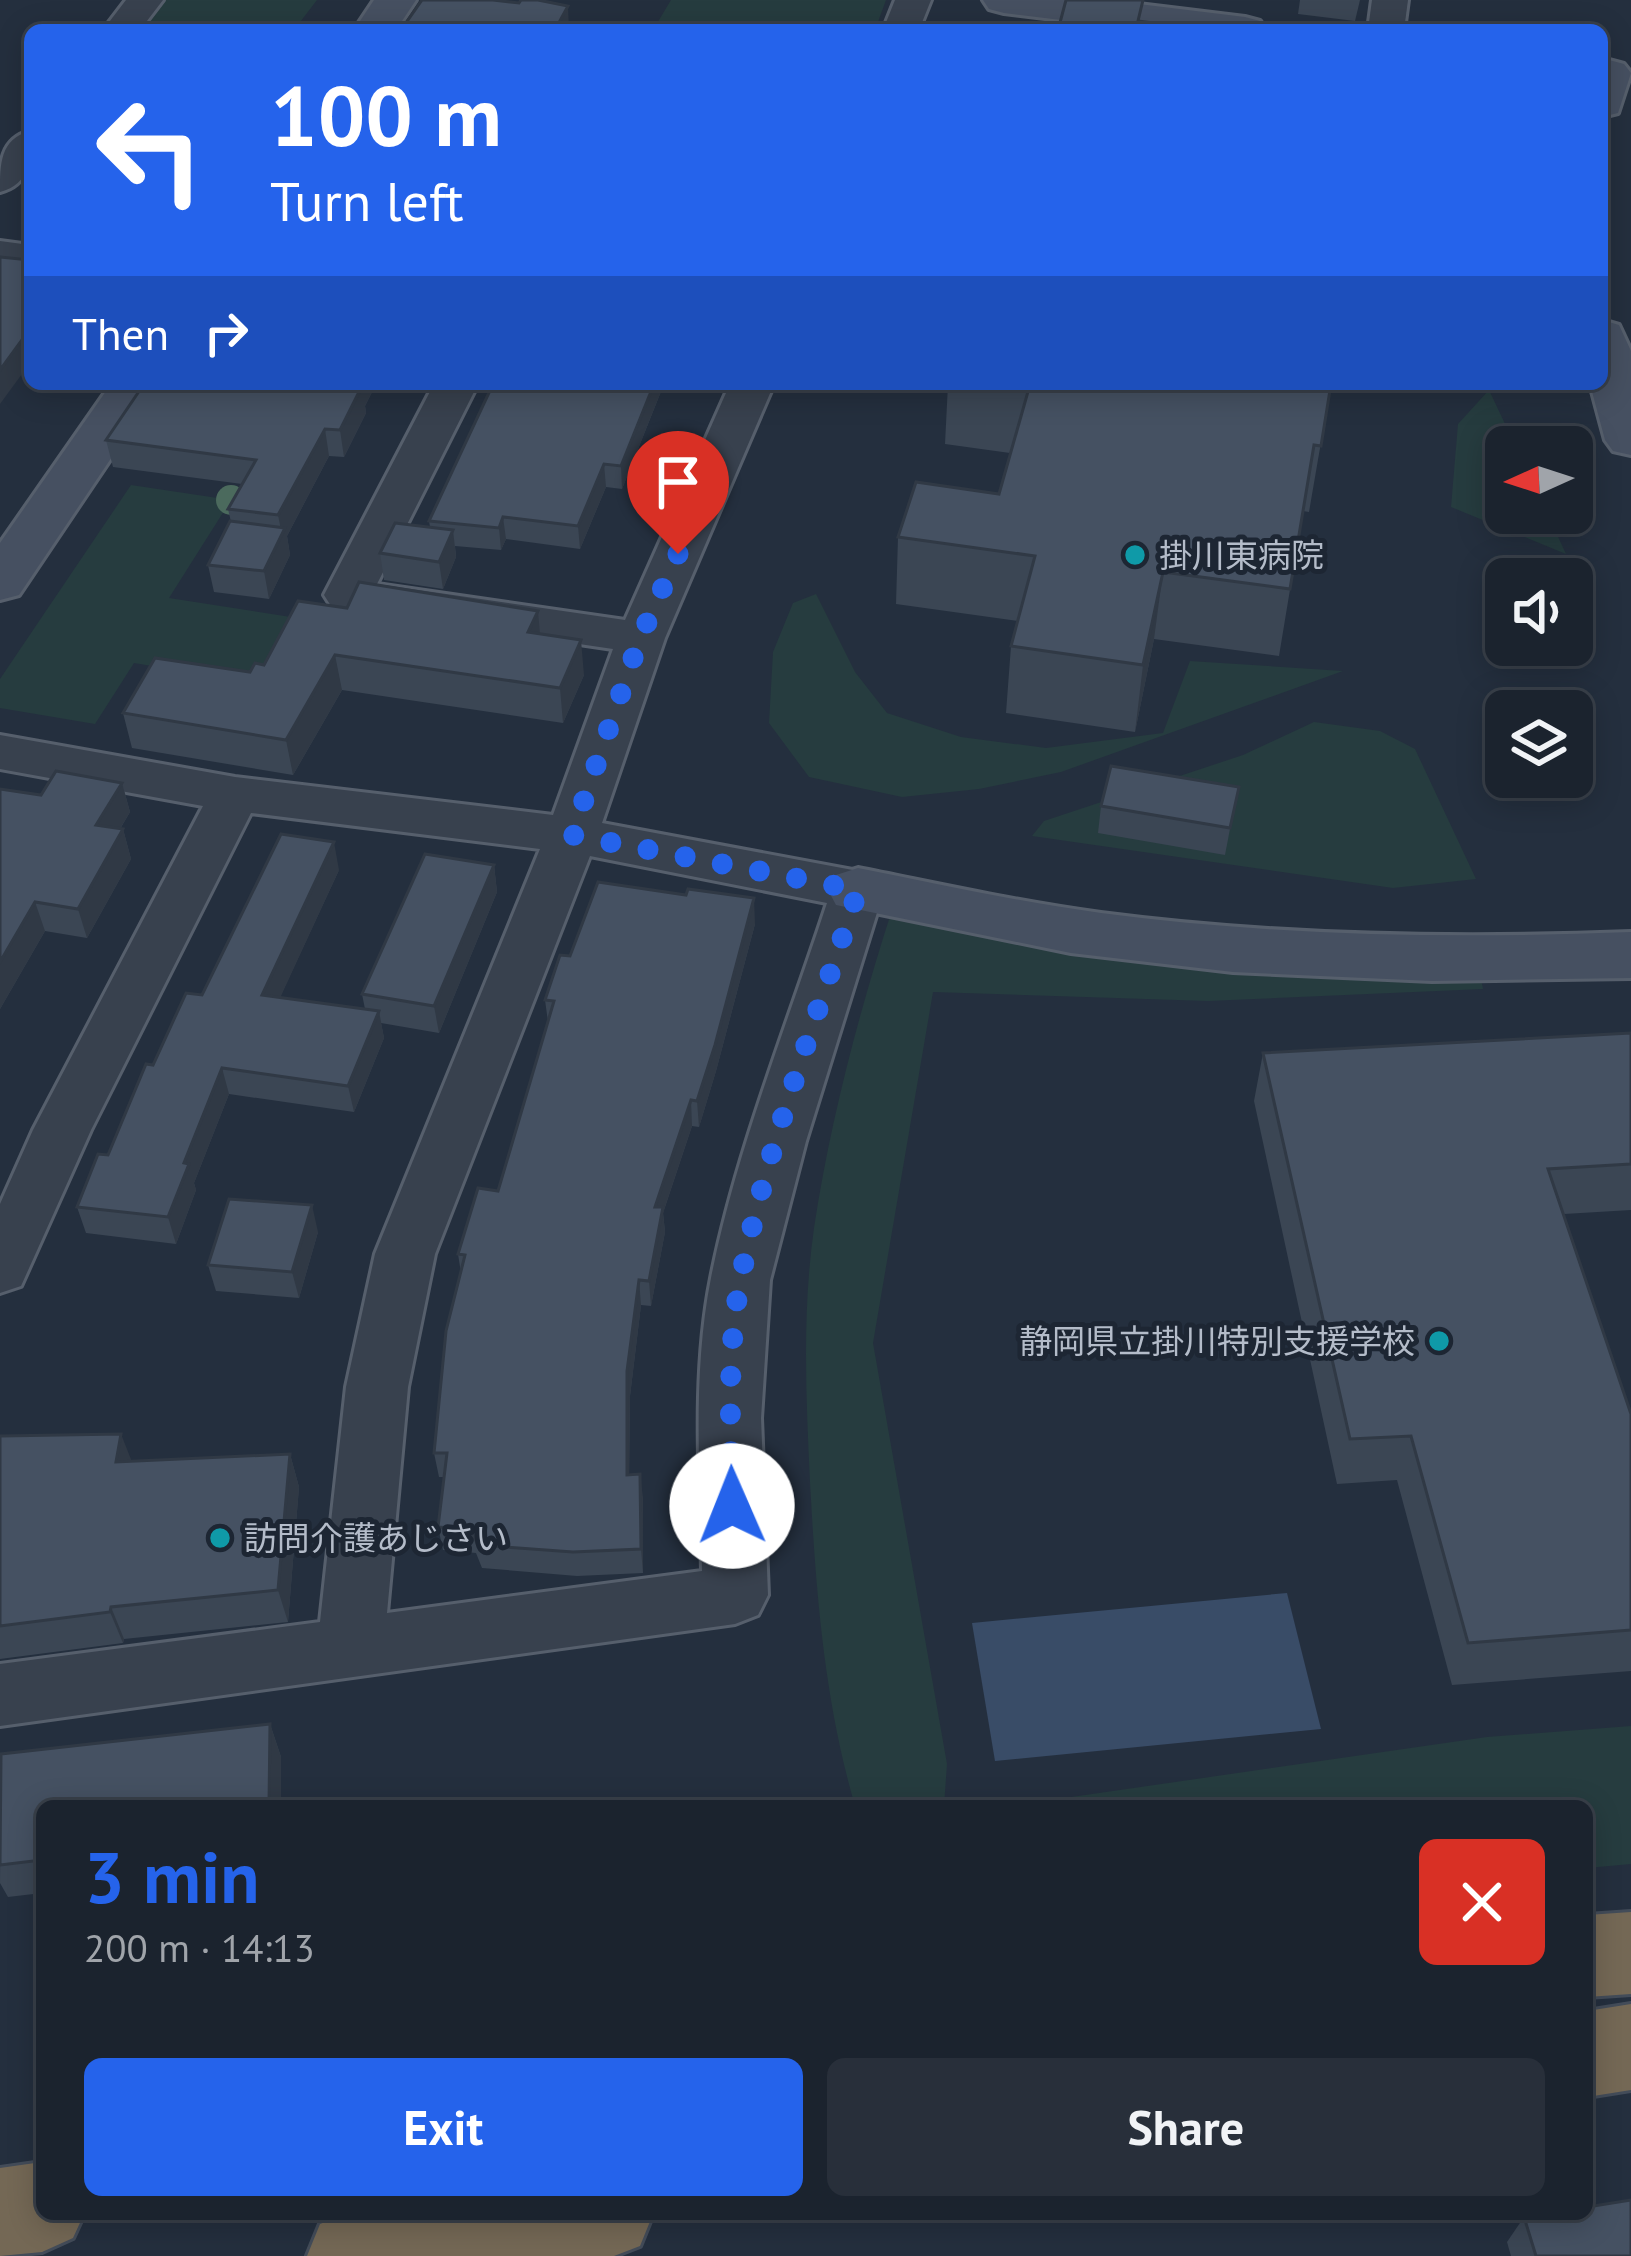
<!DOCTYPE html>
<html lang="en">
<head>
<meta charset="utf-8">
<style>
  :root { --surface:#1b232e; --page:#282f3a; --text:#f1f3f6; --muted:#a0a4aa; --line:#39404a; --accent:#2563eb }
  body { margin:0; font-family:"PT Sans","Noto Sans JP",sans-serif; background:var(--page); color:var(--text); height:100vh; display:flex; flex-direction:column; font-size:45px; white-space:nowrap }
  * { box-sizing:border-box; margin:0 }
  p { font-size:39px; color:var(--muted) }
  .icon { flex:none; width:66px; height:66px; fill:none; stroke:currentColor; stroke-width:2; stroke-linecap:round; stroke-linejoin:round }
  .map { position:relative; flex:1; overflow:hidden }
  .details { position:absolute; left:36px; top:1800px; width:1557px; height:420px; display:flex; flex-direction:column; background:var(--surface); border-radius:18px; box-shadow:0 6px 30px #0003,0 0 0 3px var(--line) }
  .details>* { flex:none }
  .guide { position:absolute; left:24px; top:24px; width:1584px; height:366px; border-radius:18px; box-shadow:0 6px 30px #0003,0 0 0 3px var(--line); background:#2563eb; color:#fff; overflow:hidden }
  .needle { width:78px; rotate:267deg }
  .fabs { position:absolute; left:1485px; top:426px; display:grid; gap:24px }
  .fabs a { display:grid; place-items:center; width:108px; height:108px; border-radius:18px; background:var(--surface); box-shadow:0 6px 30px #0003,0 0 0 3px var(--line); font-size:60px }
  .pin { position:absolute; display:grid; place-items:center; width:102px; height:102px; color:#fff; margin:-123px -51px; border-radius:50% 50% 50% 0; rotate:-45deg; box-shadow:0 0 12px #0007 }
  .pin .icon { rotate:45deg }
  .me { position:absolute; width:132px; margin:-66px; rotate:359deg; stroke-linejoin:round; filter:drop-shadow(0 0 9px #0008) }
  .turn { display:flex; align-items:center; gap:42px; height:252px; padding:0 48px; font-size:54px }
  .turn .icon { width:156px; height:156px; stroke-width:2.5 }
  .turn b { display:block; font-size:84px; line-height:102px }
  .then { display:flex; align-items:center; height:114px; padding:0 48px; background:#0003; gap:24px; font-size:45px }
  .round { display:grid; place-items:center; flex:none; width:126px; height:126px; border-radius:18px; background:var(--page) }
  .headline { display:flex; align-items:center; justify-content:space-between; height:204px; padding:0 48px }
  h1 { font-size:72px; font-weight:600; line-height:90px; color:var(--accent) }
  .action { display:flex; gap:24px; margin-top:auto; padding:24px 48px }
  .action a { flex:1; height:138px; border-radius:18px; background:var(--accent); color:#fff; font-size:48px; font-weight:600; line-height:138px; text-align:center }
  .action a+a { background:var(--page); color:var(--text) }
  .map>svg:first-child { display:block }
  .green { fill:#263c3f }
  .water { fill:#394c67 }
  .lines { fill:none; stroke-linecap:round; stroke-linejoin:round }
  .street-casing { stroke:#565f6c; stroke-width:6 }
  .secondary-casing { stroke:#565f6c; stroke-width:6 }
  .highway-casing { stroke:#434c59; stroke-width:6 }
  .street { fill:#38414e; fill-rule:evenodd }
  .secondary { fill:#465061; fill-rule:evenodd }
  .highway { fill:#746855; fill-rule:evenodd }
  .tree { fill:#4b6a5d }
  .wall { fill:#3b4654 }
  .shaded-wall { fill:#303945 }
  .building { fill:#455162; stroke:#303945; stroke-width:3 }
  .route { stroke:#2563eb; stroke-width:21; stroke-dasharray:0 37.8 }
  .culture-dot { fill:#0f9aa8; stroke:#1d2633; stroke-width:4.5 }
  .labels { text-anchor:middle; stroke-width:10; stroke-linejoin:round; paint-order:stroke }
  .poi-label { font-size:33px; fill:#b4bcc9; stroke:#1d2633; text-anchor:start }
</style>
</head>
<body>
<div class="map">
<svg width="1631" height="2256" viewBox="0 0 1631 2256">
  <rect width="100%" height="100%" fill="#242f3e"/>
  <g class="green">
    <path d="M156,0h161l-23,30h-161z"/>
    <path d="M671,0h215l-11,30h-222z"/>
    <path d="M1489,390l27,57h-10v66h41l19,41 -115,-47 7,-83z"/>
    <path d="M131,485l100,15 -62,98 128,20 -38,66 -125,-21 -39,61 -95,-16v-29z"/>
    <path d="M816,594l39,78 32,41 74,24 85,11 117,-15 27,-72 153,10 -282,101 -82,17 -77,8 -93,-20 -40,-54 4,-71 20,-49z"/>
    <path d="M1314,722l66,9 35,18 61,130 -83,9 -361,-52 12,-15 199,-66z"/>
    <path d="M892,910l587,59 4,20 -275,12 -275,-9 -60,351 74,421 -3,42h-89c-31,-107 -39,-214 -45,-324 -4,-84 -8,-170 4,-254 16,-106 45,-216 78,-318z"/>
    <path d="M1631,1726v138l-44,4v-62h-578l478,-69z"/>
  </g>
  <path class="water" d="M1287,1593l34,136 -326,32 -23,-138z"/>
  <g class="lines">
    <g class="street-casing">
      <g id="street">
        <path d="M126,0h37l-23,30h-37z"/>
        <path d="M895,0h36l-12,30h-36z"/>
        <path d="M1372,0h36l-4,30h-36z"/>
        <path d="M30,131c0,28 1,53 -30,61 0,-28 0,-53 30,-61z"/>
        <path d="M0,241l30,4v24l-30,-4z"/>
        <path d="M434,384h44l-101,200 248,36 105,-236h44l-109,254 -63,185 256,48 19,6 7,13 -78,251 -36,139 -9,138 7,177 -10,20 -23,9 -735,102v-62l320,-42 26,-235 29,-133 165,-405 -289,-36 -160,317 -70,156 -21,7v-89l33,-74 170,-324 -203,-37v-34l235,42 318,38 60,-166 -265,-39 -17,-4 -7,-11zM590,856l237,47c-40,123 -91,248 -116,375 -19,95 -11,197 -9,293l-315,42 21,-226 27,-133z"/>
      </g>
    </g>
    <g class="secondary-casing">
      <g id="secondary">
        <path d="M374,0h42l-20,30h-42z"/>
        <path d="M983,0h123l139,17 15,4 6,9h-123l-139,-17 -15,-4z"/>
        <path d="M1609,60l15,4 7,9 -13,40 -16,4v-55z"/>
        <path d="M1602,320l17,5 12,26v104l-18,-4 -8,-11 -15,-56h12z"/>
        <path d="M111,384h50l-142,211 -19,5v-57z"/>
        <path d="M858,868c81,16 161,34 243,45 176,23 353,26 530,19v46l-199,3 -199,-9 -162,-19 -235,-48 -8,-15 8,-15z"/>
      </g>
    </g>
    <g class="highway-casing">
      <g id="highway">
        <path d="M1631,1912v82l-44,3v-82z"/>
        <path d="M1631,2004v86l-44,7v-86z"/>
        <path d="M42,2162v52h42l-11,24 -31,14 -42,4v-88z"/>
        <path d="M345,2214h308l-13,32 -26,10h-307l13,-32z"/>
      </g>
    </g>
    <use href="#street" class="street"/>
    <use href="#secondary" class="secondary"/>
    <use href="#highway" class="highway"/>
  </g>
  <circle class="tree" cx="231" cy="500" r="15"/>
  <g class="wall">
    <path d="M1300,0h60l-5,21 -57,-7z"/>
    <path d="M144,384h232l-11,22 1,7 -22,44 -15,-1 -42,80 3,19 -21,44 -55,-7 -6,-27 23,-43 -3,-13 14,-25 -129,-17 -7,-27z"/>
    <path d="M493,384h171l-42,105 -16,-2 -26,62 -74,-10 -5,11 -46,-4 1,11 -13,32 -59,-9 -4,-27 50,-26 -1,-6z"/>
    <path d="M948,384h383l-22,128 -6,-1 -24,145 -125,-17 -19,93 -129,-19 5,-67 7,-25 -122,-17 2,-67 101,-43 11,-41 -65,-9z"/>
    <path d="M298,601l242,33 44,41 -21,48 -221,-33 -49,85 -161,-27 -9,-35 127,-41 14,-7z"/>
    <path d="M122,783l8,29 -10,17h3l8,30 -44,79 -42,-7 -45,78v-220l41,6z"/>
    <path d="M1238,787l-13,68 -127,-22 3,-27z"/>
    <path d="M494,865l3,27 -58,141 -58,-10 3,15 -30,74 -125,-18 -35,89 2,7 -20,54 -90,-11 -9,-26 125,-212 137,-125 -59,127 85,12 -3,-15z"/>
    <path d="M755,924l-39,147 -17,56 -7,-1 -29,87 2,19 -14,74 -10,-1 -11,91 -1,78 14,24v75l-66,3 -95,-8 -6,-15 -33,-3 -5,-23 6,-50h-5l-5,-24 27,-180 -3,-19 40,-63 50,-169 -3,-22 25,-44z"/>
    <path d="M1631,1033v177l-67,4 67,200v257l-179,14 -55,-205 -60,4 -83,-383 9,-48z"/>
    <path d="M318,1232l-19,66 -83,-7 -8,-26z"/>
    <path d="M0,1436l131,25 159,-7 9,33 -11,135 -164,17 -1,4 -123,16z"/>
    <path d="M270,1724l11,33v49h-239v87l-34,4 -8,-14 1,-129z"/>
    <path d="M1524,2217l107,39h-120l-4,-14z"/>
  </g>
  <g class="shaded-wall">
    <path d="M568,6l1,24h-14z"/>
    <path d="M30,329v34l-30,41v-34z"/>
    <path d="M358,384h18l-11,22 1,7 -22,44 -4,-27z"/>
    <path d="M654,384h10l-42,105 -1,-23z"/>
    <path d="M325,429l4,27 -42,80 3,19 -21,44 -5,-28 18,-36 -4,-20z"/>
    <path d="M604,464l2,23 -26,62 -2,-23z"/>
    <path d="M503,517l3,22 -5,11 -2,-22z"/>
    <path d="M453,530l3,27 -13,32 -4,-27z"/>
    <path d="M1163,572l-9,67 -19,93 8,-67z"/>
    <path d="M538,611l3,35 -13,-14z"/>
    <path d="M581,640l3,35 -21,48 -3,-35z"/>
    <path d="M335,655l7,35 -49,85 -7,-35z"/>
    <path d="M122,783l8,29 -26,43 -8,-30z"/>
    <path d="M123,829l8,30 -44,79 -9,-29z"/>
    <path d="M334,842l5,28 -70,152 -7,-27z"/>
    <path d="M494,865l3,27 -58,141 -5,-27z"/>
    <path d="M754,898l1,26 -39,147 -17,56 -2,-26z"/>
    <path d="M35,902l10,29 -45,78v-47z"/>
    <path d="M379,1011l5,27 -30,74 -6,-26z"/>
    <path d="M222,1068l7,26 -35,89 2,7 -20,54 -8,-27 16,-54z"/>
    <path d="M691,1100l1,26 -29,87 2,19 -14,74 -2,-25 6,-74z"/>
    <path d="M312,1205l6,27 -19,66 -7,-26z"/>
    <path d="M639,1280l2,25 -11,91 -1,102 -2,-23v-104z"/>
    <path d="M121,1434l13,33 -18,-5z"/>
    <path d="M290,1454l9,33 -11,135 -10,-32z"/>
    <path d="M640,1474l3,24v75l-2,-24z"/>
    <path d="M111,1607l13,32 -1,4 -13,-31z"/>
    <path d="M270,1724l11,33v49h-12z"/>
  </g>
  <g class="building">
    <path d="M422,0h71l26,3 2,-3h17l30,6 -13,24h-154z"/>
    <path d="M1066,0h77l-5,21 68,9h-148z"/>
    <path d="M0,257l30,3v69l-30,41z"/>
    <path d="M144,384h214l-1,2h5l-22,44 -15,-1 -47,86 -50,-6 28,-49 -150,-20z"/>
    <path d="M493,384h161l-33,82 -17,-2 -26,62 -75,-9 -4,11 -70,-7z"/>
    <path d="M997,384h334l-10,62 -7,-1 -24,144 -127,-17 -20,93 -132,-19 24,-90 -137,-19 18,-55 83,12 30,-106z"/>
    <path d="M230,521l55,7 -21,43 -56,-6z"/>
    <path d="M395,523l58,7 -14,32 -59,-9z"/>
    <path d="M359,582l179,29 -10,21 53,8 -21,48 -225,-33 -49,85 -163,-27 32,-55 95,14 5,-9 9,2 34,-64 49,7z"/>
    <path d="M1111,766l128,21 -9,41 -129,-22z"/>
    <path d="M56,771l66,12 -26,42 27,4 -45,80 -43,-7 -35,60v-173l41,6z"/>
    <path d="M281,834l53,8 -72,153 117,16 -31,75 -126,-18 -38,95 5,1 -21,53 -91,-10 21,-53 10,1 38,-91 7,1 33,-72 16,2z"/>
    <path d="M425,854l69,11 -60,141 -72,-12z"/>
    <path d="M598,882l88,13 2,-6 66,9 -39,147 -18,56 -6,-1 -36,107h8l-14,74 -10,-1 -12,91v104l13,-1 1,75 -68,3 -95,-7 -7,-15 -33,-3 9,-74h-13l12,-122 19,-76 -7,-1 20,-66 20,3 56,-190 -9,-1 15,-45 10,1z"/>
    <path d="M1631,1033v131l-83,5 83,245v216l-163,13 -57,-207 -61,3 -87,-386z"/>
    <path d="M229,1199l83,6 -20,67 -84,-7z"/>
    <path d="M121,1434l-5,28 174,-8 -12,136 -167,17 -1,5 -110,14v-190z"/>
    <path d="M270,1724l-1,82h-227v54l-42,5 1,-111z"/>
    <path d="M1631,2200v56h-95l-12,-39 17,-3h46v-7z"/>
  </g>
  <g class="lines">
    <path class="route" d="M678,554l-38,84 -68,197 286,55c-41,127 -91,256 -117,387 -15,74 -10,155 -9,229"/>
  </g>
  <g class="culture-dot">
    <circle cx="1135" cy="555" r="12"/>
    <circle cx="1439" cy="1341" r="12"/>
    <circle cx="220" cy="1538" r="12"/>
  </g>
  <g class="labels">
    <g class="poi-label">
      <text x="1159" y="567">掛川東病院</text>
      <text x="1415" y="1353" text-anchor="end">静岡県立掛川特別支援学校</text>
      <text x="244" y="1550">訪問介護あじさい</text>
    </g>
  </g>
</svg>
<div class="fabs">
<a><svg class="needle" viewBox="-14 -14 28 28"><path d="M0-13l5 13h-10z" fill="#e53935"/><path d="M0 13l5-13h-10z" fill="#a0a4aa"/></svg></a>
<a><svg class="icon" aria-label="sound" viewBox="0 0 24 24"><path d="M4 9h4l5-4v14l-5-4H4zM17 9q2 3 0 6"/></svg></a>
<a><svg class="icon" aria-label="layers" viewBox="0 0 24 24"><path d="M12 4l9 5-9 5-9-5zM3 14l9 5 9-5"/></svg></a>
</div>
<div class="pin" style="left:678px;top:554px;background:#d93025"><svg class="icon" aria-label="arrive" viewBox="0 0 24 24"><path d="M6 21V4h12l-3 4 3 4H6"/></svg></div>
<svg class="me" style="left:732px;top:1506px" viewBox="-20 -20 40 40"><circle r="19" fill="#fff"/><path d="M0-13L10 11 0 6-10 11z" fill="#2563eb"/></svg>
<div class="guide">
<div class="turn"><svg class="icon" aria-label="left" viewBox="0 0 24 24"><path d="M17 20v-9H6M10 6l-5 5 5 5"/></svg><div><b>100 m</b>Turn left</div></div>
<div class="then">Then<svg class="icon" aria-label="right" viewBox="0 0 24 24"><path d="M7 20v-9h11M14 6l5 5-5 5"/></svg></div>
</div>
<section class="details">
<div class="headline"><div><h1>3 min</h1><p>200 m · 14:13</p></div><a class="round" style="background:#d93025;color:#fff"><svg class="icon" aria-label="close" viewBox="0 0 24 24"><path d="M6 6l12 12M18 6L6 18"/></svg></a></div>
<div class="action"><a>Exit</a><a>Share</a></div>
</section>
</div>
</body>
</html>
